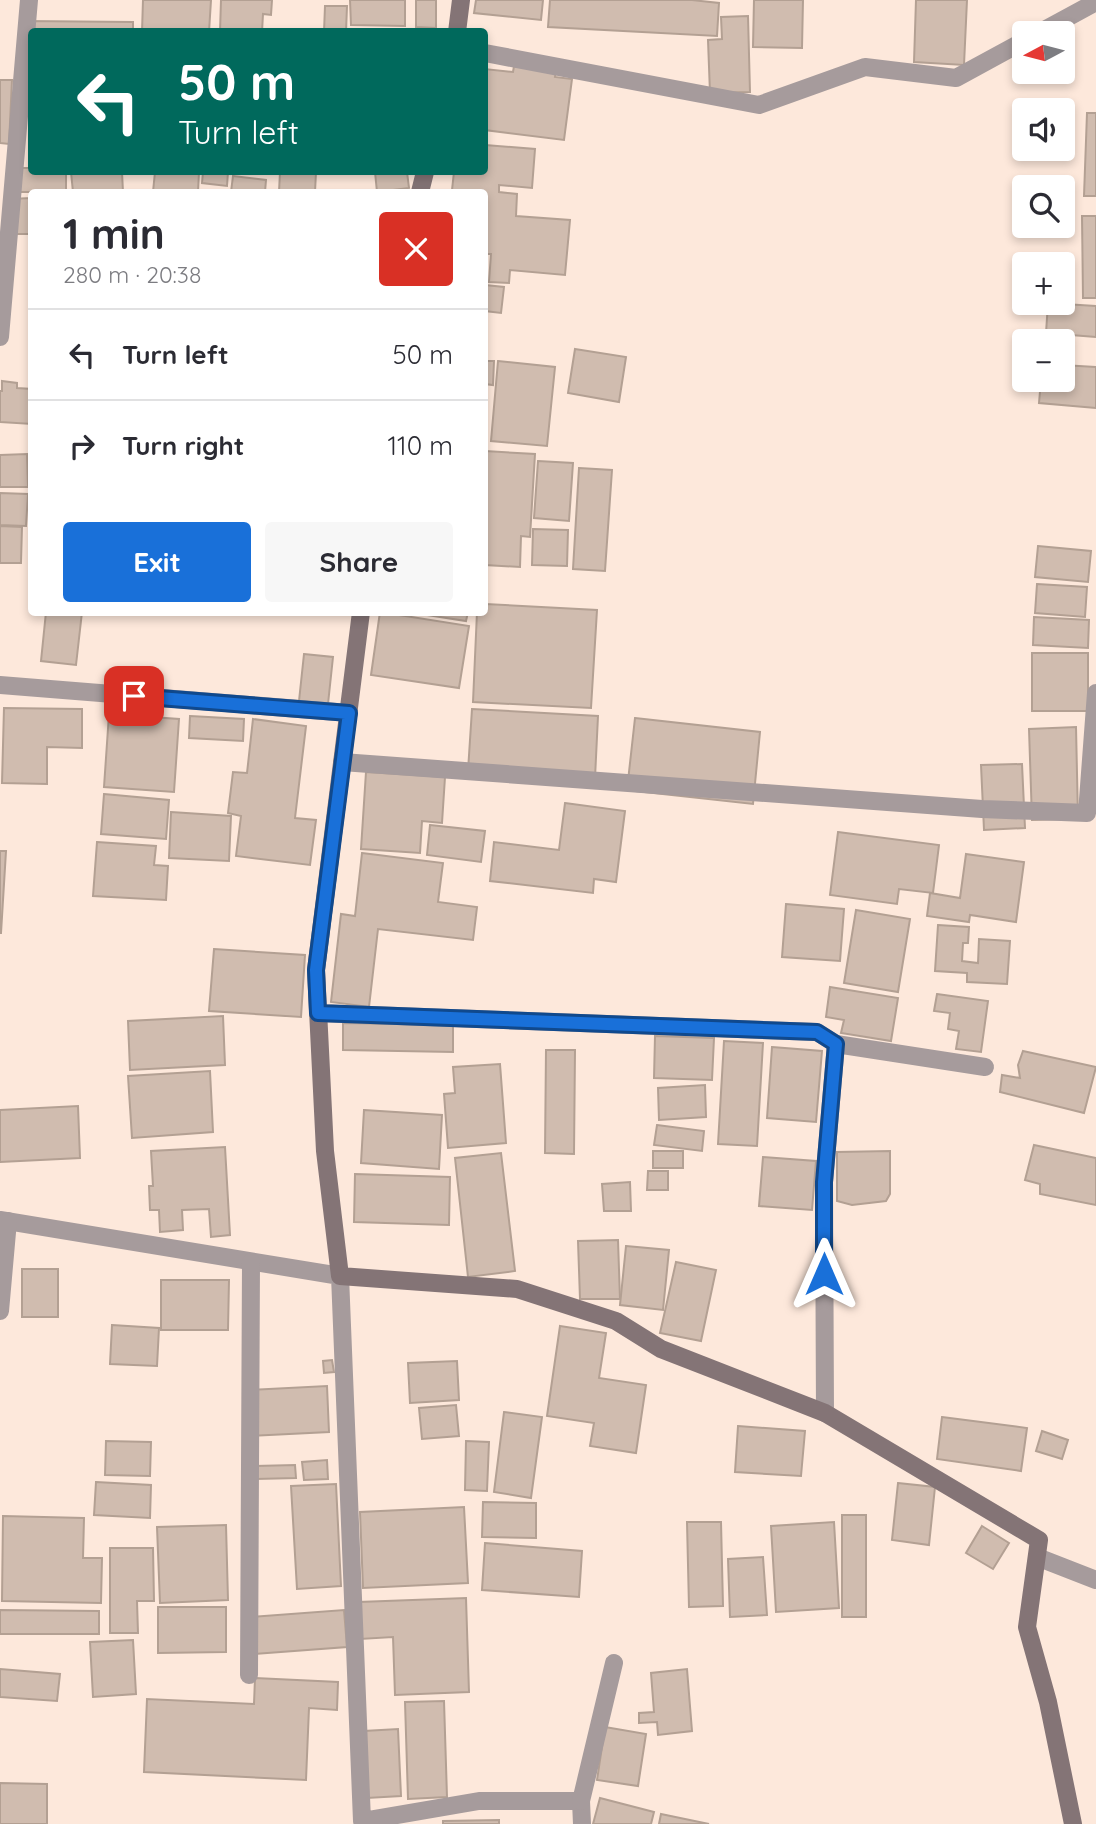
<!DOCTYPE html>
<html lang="en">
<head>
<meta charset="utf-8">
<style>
  :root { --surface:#fff; --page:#f7f7f7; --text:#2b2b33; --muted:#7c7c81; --line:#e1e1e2; --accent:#1970d9 }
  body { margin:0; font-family:Quicksand,sans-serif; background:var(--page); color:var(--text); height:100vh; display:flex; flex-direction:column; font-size:26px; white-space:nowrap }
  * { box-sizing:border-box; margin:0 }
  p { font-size:23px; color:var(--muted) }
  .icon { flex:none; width:38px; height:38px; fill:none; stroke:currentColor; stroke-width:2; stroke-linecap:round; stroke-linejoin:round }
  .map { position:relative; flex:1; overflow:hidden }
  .side { position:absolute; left:28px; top:189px; width:460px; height:427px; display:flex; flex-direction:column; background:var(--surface); border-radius:7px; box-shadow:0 4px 10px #0003 }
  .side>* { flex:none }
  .banner { position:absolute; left:28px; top:28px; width:460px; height:147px; border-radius:7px; box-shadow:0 4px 10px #0003; background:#00695c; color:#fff; overflow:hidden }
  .needle { width:46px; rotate:263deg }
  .tools { position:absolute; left:1012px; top:21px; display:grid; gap:14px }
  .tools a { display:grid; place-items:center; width:63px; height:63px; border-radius:7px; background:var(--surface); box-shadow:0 4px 10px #0003; font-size:35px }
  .pin { position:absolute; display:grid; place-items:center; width:60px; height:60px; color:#fff; margin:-30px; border-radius:14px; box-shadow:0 4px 10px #0006 }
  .me { position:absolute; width:77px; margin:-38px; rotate:0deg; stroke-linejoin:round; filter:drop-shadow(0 0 5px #0008) }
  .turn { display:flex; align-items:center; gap:24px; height:147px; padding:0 35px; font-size:32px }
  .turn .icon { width:91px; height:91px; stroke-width:2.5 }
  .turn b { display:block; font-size:49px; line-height:60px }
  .round { display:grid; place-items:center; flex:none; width:74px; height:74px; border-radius:7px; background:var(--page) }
  .overview { display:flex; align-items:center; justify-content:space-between; height:119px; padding:0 35px }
  h1 { font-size:42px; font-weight:700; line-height:52px }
  .cta { display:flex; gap:14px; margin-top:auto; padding:14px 35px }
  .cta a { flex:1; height:80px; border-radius:7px; background:var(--accent); color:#fff; font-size:28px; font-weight:700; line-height:80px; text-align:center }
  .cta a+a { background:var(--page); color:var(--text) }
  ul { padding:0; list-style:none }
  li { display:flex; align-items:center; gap:21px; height:91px; padding:0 35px; border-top:2px solid var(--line) }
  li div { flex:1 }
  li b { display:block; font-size:26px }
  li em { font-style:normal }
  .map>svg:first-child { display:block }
  .building { fill:#d0bcaf; stroke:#b3a093; stroke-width:2 }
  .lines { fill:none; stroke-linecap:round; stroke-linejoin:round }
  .street { stroke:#a69b9c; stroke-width:18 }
  .secondary { stroke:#847476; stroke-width:18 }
  .route-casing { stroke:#10498d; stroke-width:18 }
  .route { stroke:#1970d9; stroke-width:12 }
</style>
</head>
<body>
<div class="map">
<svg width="1096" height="1824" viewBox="0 0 1096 1824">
  <rect width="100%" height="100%" fill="#fde8db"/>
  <g class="building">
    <path d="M143,0h68l-2,32h-67z"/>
    <path d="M221,0h51l-1,15 -8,-1 -1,18h-42z"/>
    <path d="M350,0h55v26l-54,-1z"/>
    <path d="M416,0h20v28l-20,-1z"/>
    <path d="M476,0h67l-2,20 -67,-7z"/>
    <path d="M550,0h142l27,3 -2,33 -169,-9z"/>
    <path d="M754,0h49l-1,48 -49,-1z"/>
    <path d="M916,0h51l-3,65 -50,-3z"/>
    <path d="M325,6h22l-1,26h-22z"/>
    <path d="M748,16l2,76 -40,1 -2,-53 14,-1 -1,-22z"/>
    <path d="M24,21l109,1v10h-101z"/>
    <path d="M514,66l42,5 -1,6 17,2 -8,61 -79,-10v-61l28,3z"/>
    <path d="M0,80h12l-3,64 -9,-1z"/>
    <path d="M1087,113h9v83h-12z"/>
    <path d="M485,145l50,4 -3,39 -33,-3v7l18,2 -1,22 54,4 -5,55 -55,-5 -1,13 -20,-1 2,-28h-6v-62l-33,-2 2,-18h31z"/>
    <path d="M12,168h20v4h34v20h-55z"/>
    <path d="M71,172h51l1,20h-50z"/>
    <path d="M155,172h44l-1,20h-45z"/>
    <path d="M203,172h25l-1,14 -25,-3z"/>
    <path d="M280,172h36l-1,20h-36z"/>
    <path d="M375,172h32l2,16 -32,4z"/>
    <path d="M233,176l33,4 -1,12h-34z"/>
    <path d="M32,198v36h-23l-1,-35z"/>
    <path d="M1082,216h14v82h-13z"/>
    <path d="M485,285l19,2 -3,26 -16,-2z"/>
    <path d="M1048,303l48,3v31l-50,-4z"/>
    <path d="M575,349l51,8 -7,45 -51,-9z"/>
    <path d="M485,361h9l-1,24 -8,-1z"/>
    <path d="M498,361l57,6 -8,79 -56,-5z"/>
    <path d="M1062,365l34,2v41l-57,-5 2,-23h21z"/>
    <path d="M2,381l15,2v5l15,1v35l-32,-2v-31h2z"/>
    <path d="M485,451l50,3 -5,83 -9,-1 -1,31 -35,-2z"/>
    <path d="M27,454l1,33h-28v-32z"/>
    <path d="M538,461l35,2 -4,58 -35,-3z"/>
    <path d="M579,468l33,2 -7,101 -32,-2z"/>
    <path d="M0,493l28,1 -2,32 -26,-1z"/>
    <path d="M0,526l22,1 -1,36h-21z"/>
    <path d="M533,529l35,1 -1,36 -35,-1z"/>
    <path d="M1038,546l53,5 -3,31 -53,-5z"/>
    <path d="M1037,584l50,3 -2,30 -50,-4z"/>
    <path d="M485,604l112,6 -6,98 -118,-6 4,-90h8z"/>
    <path d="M46,612h36l-6,53 -35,-4z"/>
    <path d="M380,612l89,14 -10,62 -88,-13z"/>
    <path d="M408,612h60l-2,9z"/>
    <path d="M1034,617l55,3 -1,28 -55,-3z"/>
    <rect x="1032" y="653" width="56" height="58"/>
    <path d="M304,654l29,3 -5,47 -29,-3z"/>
    <path d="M4,708l78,1v39l-35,-1v37l-45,-1z"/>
    <path d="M472,709l126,7 -3,62 -127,-7z"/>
    <path d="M109,714l70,5 -5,73 -70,-5z"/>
    <path d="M190,716l54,3 -1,22 -54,-3z"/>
    <path d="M635,718l125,14 -7,72 -126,-14z"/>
    <path d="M253,719l53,7 -11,92 21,2 -6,45 -74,-9 5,-40 -13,-3 5,-41 14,1z"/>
    <path d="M1076,727l2,92 -46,1 -3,-91z"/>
    <path d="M1022,764l3,64 -41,2 -3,-65z"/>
    <path d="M366,772l79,5 -3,46 -20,-2 -2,32 -59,-4z"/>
    <path d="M104,794l65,6 -3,39 -65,-5z"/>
    <path d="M565,803l60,8 -9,71 -22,-3 -1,14 -103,-12 4,-39 65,8z"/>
    <path d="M171,812l60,4 -2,45 -60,-3z"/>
    <path d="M430,825l55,6 -4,31 -54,-7z"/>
    <path d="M838,832l101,13 -6,48 -34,-4 -2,15 -67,-9z"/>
    <path d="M97,842l59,4 -2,19 14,1 -2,34 -73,-4z"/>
    <path d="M0,851h6l-5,82h-1z"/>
    <path d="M362,853l81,10 -5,39 39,5 -4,33 -95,-11 -9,78 -38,-5 10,-88 14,2z"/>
    <path d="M966,854l58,8 -8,60 -46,-7 -1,7 -42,-6 3,-23 30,5z"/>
    <path d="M786,904l58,5 -4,52 -58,-4z"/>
    <path d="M856,910l54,9 -12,73 -54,-9z"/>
    <path d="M938,925l31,2 -1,16h-5l-1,18 16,2 1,-24 31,2 -3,43 -40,-2v-9l-32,-2z"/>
    <path d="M214,949l91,6 -4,62 -92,-6z"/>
    <path d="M830,987l68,11 -7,43 -50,-8 3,-13 -18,-3z"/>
    <path d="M937,994l51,7 -7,51 -25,-3 3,-18 -11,-2 2,-16 -16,-2z"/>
    <path d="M223,1016l2,49 -95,5 -2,-49z"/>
    <path d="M343,1023l110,2v27l-110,-2z"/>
    <path d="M655,1036l59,2 -2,42 -58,-2z"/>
    <path d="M724,1041l39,2 -6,103 -39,-2z"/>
    <path d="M772,1047l50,4 -6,71 -49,-4z"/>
    <path d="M546,1050h29l-1,104 -29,-1z"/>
    <path d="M1023,1051l73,16 -12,46 -84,-21 2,-17 18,3 -2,-13z"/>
    <path d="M500,1064l6,79 -58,5 -4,-54 11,-1 -2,-26z"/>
    <path d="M210,1071l3,61 -81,6 -4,-62z"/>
    <path d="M705,1085l1,32 -47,3 -1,-32z"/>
    <path d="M78,1106l2,52 -80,4v-52z"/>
    <path d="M364,1110l78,5 -3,54 -78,-6z"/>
    <path d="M657,1125l47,6 -2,20 -48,-6z"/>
    <path d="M1034,1145l62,13v47l-56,-11v-10l-15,-4z"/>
    <path d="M225,1147l5,88 -19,2 -2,-28 -27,1 1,20 -23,2 -1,-22h-9l-1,-24h4l-2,-35z"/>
    <rect x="653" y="1151" width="30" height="17"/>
    <path d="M890,1151v43l-4,7 -34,4 -15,-4v-49z"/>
    <path d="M501,1153l14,118 -47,6 -13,-119z"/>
    <path d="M763,1157l53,4 -4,49 -53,-4z"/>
    <path d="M648,1171h20v19h-21z"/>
    <path d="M355,1174l95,3 -1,48 -95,-3z"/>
    <path d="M630,1182l1,29h-27l-2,-27z"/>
    <path d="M618,1240l2,59h-40l-2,-58z"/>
    <path d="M626,1246l43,4 -6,60 -43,-5z"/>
    <path d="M676,1262l40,8 -15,71 -41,-8z"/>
    <rect x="22" y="1269" width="36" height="48"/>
    <path d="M161,1280h68l-1,50h-67z"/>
    <path d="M112,1325l47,3 -2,38 -47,-2z"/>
    <path d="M560,1326l46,7 -7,45 47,7 -10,68 -46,-7 4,-23 -47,-7z"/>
    <path d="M332,1360l2,12 -10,1 -1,-12z"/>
    <path d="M457,1361l2,39 -49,3 -2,-40z"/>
    <path d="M327,1386l2,46 -80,4 -2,-46z"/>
    <path d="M456,1405l3,31 -37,3 -3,-31z"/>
    <path d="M504,1412l38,5 -11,81 -37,-6z"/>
    <path d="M942,1417l85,11 -6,43 -84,-12z"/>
    <path d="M738,1426l67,5 -4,45 -66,-4z"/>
    <path d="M1042,1431l26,9 -6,19 -26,-8z"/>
    <path d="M106,1441l45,1 -1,34 -45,-1z"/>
    <path d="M466,1441l23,1 -2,49 -22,-1z"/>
    <path d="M327,1460l1,19 -24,1 -2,-18z"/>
    <path d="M295,1465l1,13 -40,1 -1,-13z"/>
    <path d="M96,1482l55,3 -1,33 -56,-3z"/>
    <path d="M898,1483l37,4 -6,58 -37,-5z"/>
    <path d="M336,1484l5,102 -44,3 -6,-103z"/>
    <path d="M483,1502l53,1v35l-54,-1z"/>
    <path d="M464,1507l4,76 -105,5 -3,-76z"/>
    <rect x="842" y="1515" width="24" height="102"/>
    <path d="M3,1516l81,2 -1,40h19l-1,45 -99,-2z"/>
    <path d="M687,1522h34l2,84 -34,1z"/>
    <path d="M834,1522l5,86 -63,4 -5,-86z"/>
    <path d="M226,1525l2,75 -68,3 -3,-76z"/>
    <path d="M982,1526l27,17 -16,26 -27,-16z"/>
    <path d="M485,1543l97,8 -3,46 -97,-7z"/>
    <path d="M110,1548h43l1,53h-17l1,32h-28z"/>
    <path d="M763,1557l4,58 -37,2 -2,-58z"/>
    <path d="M466,1598l3,94 -74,3 -2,-58 -33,2 -1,-37z"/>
    <path d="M158,1607h68v45l-68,1z"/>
    <path d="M0,1610l99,1v23h-99z"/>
    <path d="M344,1610l3,37 -94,7 -2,-37z"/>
    <path d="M133,1640l3,54 -43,3 -3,-55z"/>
    <path d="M0,1669l60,5 -3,27 -57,-4z"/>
    <path d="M687,1669l5,62 -34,4 -1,-13 -18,1v-10l15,-1 -3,-39z"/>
    <path d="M255,1678l83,4 -1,28 -28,-2 -3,72 -162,-8 3,-73 107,5z"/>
    <path d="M444,1701l3,96 -39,2 -3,-97z"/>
    <path d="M605,1727l41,7 -8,52 -41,-6z"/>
    <path d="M398,1729l3,67 -34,2 -3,-67z"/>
    <path d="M0,1783l47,1v40h-47z"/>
    <path d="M600,1798l54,14 -3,12h-58z"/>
    <path d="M661,1814l48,10h-50z"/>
    <path d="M499,1820v4h-56v-3z"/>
  </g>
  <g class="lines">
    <g class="street">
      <path d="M1039,33l57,-31"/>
      <path d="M485,53l274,52 106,-38 91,11 68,-37"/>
      <path d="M0,337l29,-337"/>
      <path d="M0,685l349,28"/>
      <path d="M342,762l640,47 105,4 9,-120"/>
      <path d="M318,1013l499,19 19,12 -12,138 1,231"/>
      <path d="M836,1044l149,23"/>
      <path d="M0,1220l340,56 22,545 117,-20h102l1,23"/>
      <path d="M0,1311l8,-90"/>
      <path d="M1037,1557l59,23"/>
      <path d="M249,1675l2,-413"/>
      <path d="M581,1801l33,-138"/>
    </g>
    <g class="secondary">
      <path d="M457,32l4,-32"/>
      <path d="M420,192l5,-20"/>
      <path d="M361,612l-45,358 9,181 15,125 177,13 99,32 45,28 164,64 214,127 -12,87 21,75 25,122"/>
    </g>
  </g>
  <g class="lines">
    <g class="route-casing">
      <path id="route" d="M134,696l215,17 -33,257 2,43 499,19 19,12 -12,138v92"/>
    </g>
    <use href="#route" class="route"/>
  </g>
</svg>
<div class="tools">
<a><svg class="needle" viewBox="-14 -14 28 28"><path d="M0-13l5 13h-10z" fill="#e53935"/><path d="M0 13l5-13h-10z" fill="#7c7c81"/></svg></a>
<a><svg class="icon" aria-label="sound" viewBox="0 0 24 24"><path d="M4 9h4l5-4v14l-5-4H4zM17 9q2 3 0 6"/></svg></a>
<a><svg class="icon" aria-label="search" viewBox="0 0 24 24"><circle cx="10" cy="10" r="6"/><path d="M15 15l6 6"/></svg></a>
<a>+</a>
<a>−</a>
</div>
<div class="pin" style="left:134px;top:696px;background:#d93025"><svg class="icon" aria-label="arrive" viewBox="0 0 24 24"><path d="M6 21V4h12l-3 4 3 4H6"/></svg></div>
<svg class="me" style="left:824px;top:1274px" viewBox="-20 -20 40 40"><path d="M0-17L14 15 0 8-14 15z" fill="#1970d9" stroke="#fff" stroke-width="4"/></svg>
<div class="banner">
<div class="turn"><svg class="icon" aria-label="left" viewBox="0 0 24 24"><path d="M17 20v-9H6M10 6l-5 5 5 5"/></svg><div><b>50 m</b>Turn left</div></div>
</div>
<section class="side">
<div class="overview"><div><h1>1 min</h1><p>280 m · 20:38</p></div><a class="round" style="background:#d93025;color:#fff"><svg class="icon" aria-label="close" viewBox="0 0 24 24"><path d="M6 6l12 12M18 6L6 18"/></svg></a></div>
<ul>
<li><svg class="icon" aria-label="left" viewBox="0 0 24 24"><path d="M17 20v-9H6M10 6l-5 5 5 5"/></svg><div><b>Turn left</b></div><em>50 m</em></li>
<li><svg class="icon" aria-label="right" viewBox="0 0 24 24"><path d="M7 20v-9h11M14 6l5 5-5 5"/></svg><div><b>Turn right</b></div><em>110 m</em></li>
</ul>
<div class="cta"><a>Exit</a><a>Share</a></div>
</section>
</div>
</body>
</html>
